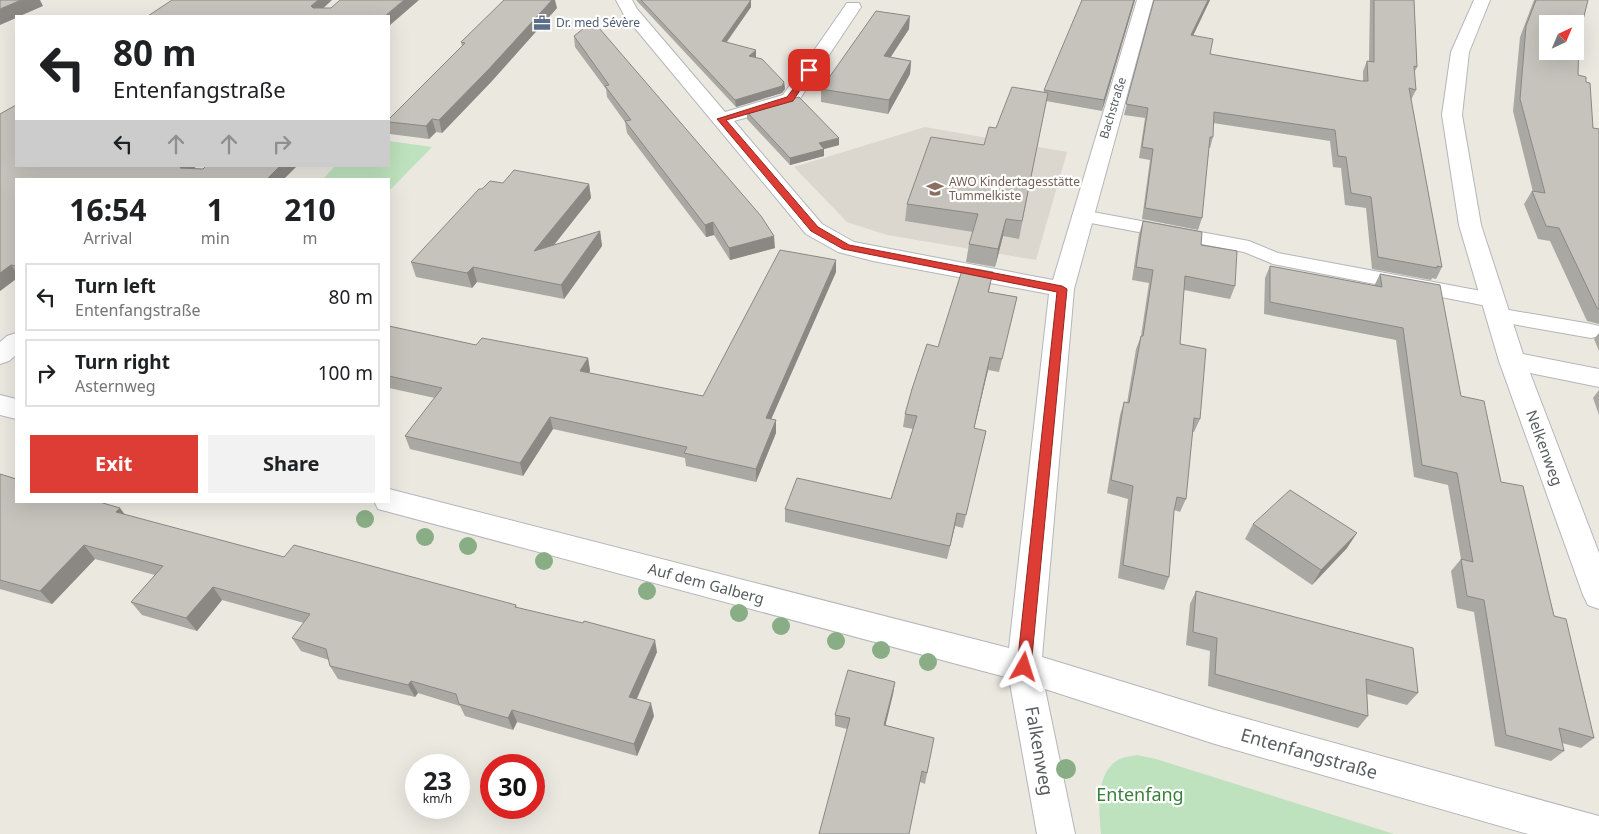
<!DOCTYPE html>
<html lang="en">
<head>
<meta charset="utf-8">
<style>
  :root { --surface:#fff; --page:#f2f2f2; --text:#202124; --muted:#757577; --line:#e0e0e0; --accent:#dd3d34 }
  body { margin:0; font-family:"Noto Sans",sans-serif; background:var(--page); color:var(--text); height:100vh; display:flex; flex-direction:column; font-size:19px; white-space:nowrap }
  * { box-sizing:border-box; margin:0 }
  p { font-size:16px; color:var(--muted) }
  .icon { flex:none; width:28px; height:28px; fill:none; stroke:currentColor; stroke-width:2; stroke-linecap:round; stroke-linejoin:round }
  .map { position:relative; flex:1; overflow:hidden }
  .side { position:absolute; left:15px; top:178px; width:375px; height:325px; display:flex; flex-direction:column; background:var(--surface); border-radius:0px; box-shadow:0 5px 20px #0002 }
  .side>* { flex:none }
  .hud { position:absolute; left:15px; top:15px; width:375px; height:152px; border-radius:0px; box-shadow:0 5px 20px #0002; background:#fff; color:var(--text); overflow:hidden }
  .needle { width:32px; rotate:44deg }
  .fabs { position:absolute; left:1539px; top:15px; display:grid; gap:10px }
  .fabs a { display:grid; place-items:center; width:45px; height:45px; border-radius:0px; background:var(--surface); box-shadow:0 5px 20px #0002; font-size:25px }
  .speed { position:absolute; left:405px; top:754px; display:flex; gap:10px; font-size:25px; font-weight:700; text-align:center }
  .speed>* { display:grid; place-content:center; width:65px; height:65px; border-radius:50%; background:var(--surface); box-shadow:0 5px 20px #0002; line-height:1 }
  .speed small { font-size:12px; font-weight:400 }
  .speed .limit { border:8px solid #d22; background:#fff; color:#111 }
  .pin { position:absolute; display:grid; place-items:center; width:42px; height:42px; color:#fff; margin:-21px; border-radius:10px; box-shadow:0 2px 8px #0006 }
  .me { position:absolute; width:55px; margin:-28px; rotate:6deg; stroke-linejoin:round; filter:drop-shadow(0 0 4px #0008) }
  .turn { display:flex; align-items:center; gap:18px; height:105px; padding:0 15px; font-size:22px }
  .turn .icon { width:65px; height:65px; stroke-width:2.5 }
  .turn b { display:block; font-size:35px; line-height:42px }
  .lanes { display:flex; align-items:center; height:48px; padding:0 15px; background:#0003; justify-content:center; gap:25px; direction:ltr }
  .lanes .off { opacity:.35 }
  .eta { display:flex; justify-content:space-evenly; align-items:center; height:85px; text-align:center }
  .eta b { font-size:30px; font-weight:700; line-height:35px }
  .primary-button { display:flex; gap:10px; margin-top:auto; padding:10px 15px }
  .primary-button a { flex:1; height:58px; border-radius:0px; background:var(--accent); color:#fff; font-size:20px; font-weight:700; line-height:58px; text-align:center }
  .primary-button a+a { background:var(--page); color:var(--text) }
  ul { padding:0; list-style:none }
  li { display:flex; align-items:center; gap:15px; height:68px; margin:0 10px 8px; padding:0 5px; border:2px solid var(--line); border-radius:0px }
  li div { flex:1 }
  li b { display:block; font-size:19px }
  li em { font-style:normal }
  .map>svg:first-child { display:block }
  .education { fill:#dbd7ce }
  .green { fill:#bee2bd }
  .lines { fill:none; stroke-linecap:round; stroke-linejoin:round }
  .service-casing { stroke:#b3b6ba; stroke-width:2 }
  .minor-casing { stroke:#b3b6ba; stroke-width:2 }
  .service { fill:#fff; fill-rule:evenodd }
  .minor { fill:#fff; fill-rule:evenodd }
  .tree { fill:#89ae85 }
  .wall { fill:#aaa8a3 }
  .shaded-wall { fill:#8b8884 }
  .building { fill:#c6c3bd; stroke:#8b8884; fill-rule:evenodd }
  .route { fill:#dd3d34; stroke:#902822 }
  .labels { text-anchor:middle; stroke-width:4.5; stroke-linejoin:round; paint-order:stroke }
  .far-service-label { font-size:12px; fill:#4e5e75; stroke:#fff; text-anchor:start }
  .far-street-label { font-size:12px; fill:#595c60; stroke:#fff }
  .far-education-label { font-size:12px; fill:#785e54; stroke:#fff; text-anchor:start }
  .street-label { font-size:15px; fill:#595c60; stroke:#fff }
  .near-street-label { font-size:18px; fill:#595c60; stroke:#fff }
  .near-park-label { font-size:18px; fill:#397f3a; stroke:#fff }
</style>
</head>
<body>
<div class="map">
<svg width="1599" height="834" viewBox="0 0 1599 834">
  <rect width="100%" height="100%" fill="#ebe8e0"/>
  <path class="education" d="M925,127l142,25 -31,108 -149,-25 -40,-13 -53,-55z"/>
  <g class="green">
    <path d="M389,141l43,6 -43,44v-12h-66l12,-13h54z"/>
    <path d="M1137,755l19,4 238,75h-293c-2,-22 -6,-61 17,-74 5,-3 14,-4 19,-5z"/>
  </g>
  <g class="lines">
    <g class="service-casing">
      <g id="service">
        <path d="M1082,210l167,31 29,12 214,40 7,2 4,5 -4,5 -7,2 -219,-43 -29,-12 -169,-32 -3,-4 3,-4z"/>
        <path d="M1497,308l94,16 8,2v10l-8,2 -102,-18 -3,-5 3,-5z"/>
      </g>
    </g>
    <g class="minor-casing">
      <g id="minor">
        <path d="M616,0h16l5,9 88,103 58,-17 64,-92h12l2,4 -64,96 -63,18 88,103 32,18 199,38 84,-280h16l-79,289 -32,368 173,53 380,105 4,1v18h-71l-313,-90 -170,-55 30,145h-38l-28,-156 -631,-169 -4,-8h15v-12l620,159 40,-354 -176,-33 -35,-9 -32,-18 -182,-219z"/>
        <path d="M1474,0h16l-21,52 -7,63 19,110 42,129 76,15v18l-69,-14 69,180v56l-11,-4 -5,-10 -84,-234 -40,-136 -17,-110 9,-63z"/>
        <path d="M16,333v22l-7,6 -9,3v-22l7,-6z"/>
        <path d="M0,395l16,4v20l-16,-4z"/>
      </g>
    </g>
    <use href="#service" class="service"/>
    <use href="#minor" class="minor"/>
  </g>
  <g class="tree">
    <circle cx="365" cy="519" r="9"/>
    <circle cx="425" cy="537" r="9"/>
    <circle cx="468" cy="546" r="9"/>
    <circle cx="544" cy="561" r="9"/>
    <circle cx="647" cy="591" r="9"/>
    <circle cx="739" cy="613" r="9"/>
    <circle cx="781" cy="626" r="9"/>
    <circle cx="836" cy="641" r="9"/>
    <circle cx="881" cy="650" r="9"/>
    <circle cx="928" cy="662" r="9"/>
    <circle cx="1066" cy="769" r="10"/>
  </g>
  <g class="wall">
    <path d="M636,0h115v7l-24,35 29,15v1l28,24 1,7 -3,4 -46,14z"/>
    <path d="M1135,0l-33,111 -56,-10 -27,138 -16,-3 -8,31 -29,-5 3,-18 4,-12 -68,-11 2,-17 77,-59 12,-17 48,-36v-2z"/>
    <path d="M1154,0h56l-17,36 17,18 151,27h2v-10l4,-10h2l1,-61h44l3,67 -3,6 2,17 -5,10 31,167 -6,12 -4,-1 -1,2 -59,-11 -6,-61 -21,-3 -4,-37 -8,-1 -3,-26 -117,-18v14l-3,11h-1l-7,70 -4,12 -56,-11 8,-59 -11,-2 6,-40 -21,-3z"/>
    <path d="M1534,0h54l-9,36 -1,39 8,7 7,46 6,1v195l-12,-3 -37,-80 -12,-2 -14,-35 8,-13 1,1 -20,-81 7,-74z"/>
    <path d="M557,8l-66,74 -49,51 -6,-1 -7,7 -39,-5 -1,-4v-11l73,-73 -1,-4z"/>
    <path d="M909,29l-19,28 21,4 -1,13 -22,40 -67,-12v-13z"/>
    <path d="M574,36l201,212 -45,12 -16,-25 -8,2 -79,-104 -2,-11 -18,-25 -1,-8 -31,-42z"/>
    <path d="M747,112l92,33 -15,4v7l-34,9 -43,-46z"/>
    <path d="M0,114l16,52h180l-2,3h9l94,-3 -281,13v100l-16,12z"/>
    <path d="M503,183l86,1 2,14 -37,47 46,-14 2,15 -38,53 -87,-17 -5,6 -56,-11 -5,-15z"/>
    <path d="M1143,221l58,24 34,41 -5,13 -46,-9 -4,54 20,75 -6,13h-2l-6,67 -6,13 -6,-2 -5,67 -5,13 -46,-12 10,-79 -21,-6 13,-78 4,-13 3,1 9,-54 5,-13 8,-53 -17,-3 7,-46z"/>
    <path d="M1270,266l104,20 6,-12 81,122 40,86 53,134 40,122 -13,10 -19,-5 2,8 -13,10 -56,-15 -21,-134 -17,-4 -6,-37 10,-12 -13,-74 -34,-8 -18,-137 -132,-26 1,-36z"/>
    <path d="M836,272l-65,147 5,1v13l-20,49 -70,-16 -1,-8 -132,-29 -30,47 -113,-27 -5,-13 30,-38 -46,-10v-62l87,19 112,13 2,13 -1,2 114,23z"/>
    <path d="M993,272l-4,20 28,5 -18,75 -11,-2 -14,59 12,2 -3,13 -20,84 -8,-2 -8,33 -162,-37v-13l106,-10 22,-70 -10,-2 2,-13 33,-67z"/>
    <path d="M1599,333v18l-5,-12z"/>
    <path d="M1599,390v25l-6,-17z"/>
    <path d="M0,474l120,34 5,7 159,42 232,48 1,3 140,44 -20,47 17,17 -17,40 -120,-34 -4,8 -48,-14 -5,-10 -42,-13 -3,4 -77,-18 -8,-13 -1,-6 -28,-9 -9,-13 12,-15 -82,-23 -25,31 -55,-16 -11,-13 24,-27 -60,-16 -43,45 -52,-15z"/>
    <path d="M1253,524l94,24 -35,37 -67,-46z"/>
    <path d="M1196,591l222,102 -11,12 -40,-11 1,22 -10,12 -150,-42 2,-35 -24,-6 4,-41z"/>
    <path d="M895,682l-2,12 -8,31 49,13 -9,46 -5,-2 -73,-53 -12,-3v-11z"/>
  </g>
  <g class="shaded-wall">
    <path d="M21,0h19l3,6 -23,10h-4v2l-16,7v-16z"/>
    <path d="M318,0h14l-17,16 -4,-10z"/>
    <path d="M404,0h15l-30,26v-10h-4z"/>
    <path d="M552,0h3l2,8 -66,74 -49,51 -3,-13z"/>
    <path d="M751,0v7l-29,41v-7z"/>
    <path d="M1134,0h1l-33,111 2,-11z"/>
    <path d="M1208,0h2l-22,46 3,-11z"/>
    <path d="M910,16l-1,13 -26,40 1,-13z"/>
    <path d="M756,50v7l-7,6v-7z"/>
    <path d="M911,61l-1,13 -22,40 1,-14z"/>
    <path d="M784,82l1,7 -3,4 -46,14 -1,-7z"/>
    <path d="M432,119l4,13 -7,7 -3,-13z"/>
    <path d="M839,138v7l-15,4v7l-34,9v-7l29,-15z"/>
    <path d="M182,166h14l-10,13 -6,-11z"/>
    <path d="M280,166h17l-13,13h-17z"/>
    <path d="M589,184l2,14 -53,67 -4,-14z"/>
    <path d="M1006,219l-3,17 -8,31 3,-18z"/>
    <path d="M713,222l1,13 -8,2 -1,-12z"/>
    <path d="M600,231l2,15 -38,53 -3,-14z"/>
    <path d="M774,236l1,12 -45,12 -1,-12z"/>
    <path d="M836,260v12l-70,159v-13z"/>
    <path d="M11,265l5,7v7l-16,12v-18z"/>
    <path d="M473,267l4,15 -5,6 -5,-15z"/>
    <path d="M990,357l-2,13 -17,71 3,-13z"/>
    <path d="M588,358l2,13 -8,13 -2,-13z"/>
    <path d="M550,417l3,12 -30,47 -3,-13z"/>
    <path d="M776,420v13l-20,49v-13z"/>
    <path d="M120,508l10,14 -14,-10z"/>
    <path d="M957,513l-2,13 -8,33 3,-13z"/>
    <path d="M1357,533l-10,15 -35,37 9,-15z"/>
    <path d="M84,545l11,14 -43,45 -12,-13z"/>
    <path d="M213,587l9,13 -25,31 -11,-13z"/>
    <path d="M655,640l2,12 -25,57 -3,-12z"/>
    <path d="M411,681l7,12 -3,4 -7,-12z"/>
    <path d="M895,682l-2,12 -10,42 1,-11z"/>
    <path d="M651,703l3,13 -17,40 -3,-12z"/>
    <path d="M512,710l5,12 -4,8 -5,-12z"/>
  </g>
  <g class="building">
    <path d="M0,0h21l-21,9z"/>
    <path d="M172,0h146l-7,6 2,2h18l9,-8h64l-19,16h-237z"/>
    <path d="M504,0h48l-64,70 -49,50 -7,-1 -6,7 -37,-4v-3l76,-76 -4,-1z"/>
    <path d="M641,0h110l-29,41 34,9 -7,6 13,3 22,23 -2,4 -47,14z"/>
    <path d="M1082,0h52l-30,100 -60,-10z"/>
    <path d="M1154,0h54l-17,35 22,4 -3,15 151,27h7l-1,-20 7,1v-62h40l3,67 -3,-1 2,24 -7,-2 33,179 -5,-1v2l-59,-11 -7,-60 -20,-4 -5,-36 -8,-1 -3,-26 -121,-18 -1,25h-3l-8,81 -57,-10 8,-59 -11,-2 6,-39 -22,-4z"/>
    <path d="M1536,0h52l-9,36 -1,39 8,2v5l4,1 3,45 6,1v180l-2,-1 -38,-80 -13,-2 -14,-35 13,2 -25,-94 6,-73zM1548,24h27v27h-27z"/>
    <path d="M876,11l34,5 -26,40 27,5 -22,39 -68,-11z"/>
    <path d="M593,21l168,195 13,20 -45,12 -16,-26 -8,3 -80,-104 6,-1 -26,-34 4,-1 -35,-49z"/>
    <path d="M1012,87l36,6 -26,128 -16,-2 -8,30 -29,-5 9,-30 -71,-10 24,-67 53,8 5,-18 7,1z"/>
    <path d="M799,97l40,41 -20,5 5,6 -34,9 -43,-46z"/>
    <path d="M16,105v61h166l-2,2 23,1 3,-3h74l-13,13h-251v87l-5,-1 -11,8v-159z"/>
    <path d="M514,170l75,14 -55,67 66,-20 -39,54 -88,-18 -6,6 -56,-11 68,-73h3l8,-8 13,2z"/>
    <path d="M1143,221l59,11 -1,13 36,6 -2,35 -50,-10 -5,68 26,5 -6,70 -6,-1 -8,81 -9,-2 -3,14 -5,66 -46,-12 10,-79 -22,-6 13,-78 5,1 12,-67h2l10,-66 -17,-3z"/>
    <path d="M780,250l56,10 -70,158 10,2 -20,49 -72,-16 3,-6 -137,-30 -30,46 -115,-27 37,-48 -53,-12v-50l87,19 6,-7 106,20 -8,13 123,25z"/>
    <path d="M1270,266l112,21 -2,-13 60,11 21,111 23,5 17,81 22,4 31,130 12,3 28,119 -35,-10 5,23 -58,-16 -22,-135 -17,-4 -6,-37 12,3 -16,-89 -35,-8 -19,-137 -133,-26z"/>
    <path d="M963,267l30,5 -5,20 29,5 -15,62 -12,-2 -16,71 12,3 -20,84 -9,-2 -7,33 -165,-37 12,-31 94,21 26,-83 -12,-2 7,-25 15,-45 11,3z"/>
    <path d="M0,474l16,5v22h80l24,7 -4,4 168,45 10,-12 222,60 -1,2 68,16 1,-2 71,19 -26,57 22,6 -17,41 -122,-34 -4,8 -49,-14 -3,-10 -45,-13 -3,4 -78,-19 -4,-17 -34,-11 18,-24 -97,-27 -27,31 -55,-16 32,-36 -79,-21 -44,46 -40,-11z"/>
    <path d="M1290,490l67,43 -36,37 -68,-46z"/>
    <path d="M1196,591l217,57 5,45 -52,-14 2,37 -153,-42 2,-36 -24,-6z"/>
    <path d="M848,670l47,12 -11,43 50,13 -7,35 -5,-2 -13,63h-90l31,-116 -15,-3z"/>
  </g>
  <path class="route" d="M809,68l4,2 -20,31 -67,19 92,107 31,18 213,41 5,3 -36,378 -2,4 -5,2 -5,-2 -2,-4 40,-375 -214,-43 -32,-18 -94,-112 70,-22z"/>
  <defs>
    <g id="office-bare" transform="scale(1.35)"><path d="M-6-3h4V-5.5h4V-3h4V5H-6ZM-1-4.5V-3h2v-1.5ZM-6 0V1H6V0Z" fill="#5c6f8a" stroke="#fff" stroke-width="2.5" paint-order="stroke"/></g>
    <g id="school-bare" transform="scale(1.35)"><path d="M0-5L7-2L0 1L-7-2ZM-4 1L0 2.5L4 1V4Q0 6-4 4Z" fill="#8d6e63" stroke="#fff" stroke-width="2.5" paint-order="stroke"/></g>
  </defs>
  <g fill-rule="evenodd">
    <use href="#office-bare" x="542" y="23"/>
    <use href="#school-bare" x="935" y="189"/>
  </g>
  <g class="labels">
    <g class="far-service-label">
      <text x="556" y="27">Dr. med Sévère</text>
    </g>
    <g class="far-street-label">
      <text transform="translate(1113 108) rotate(-73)" y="4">Bachstraße</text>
    </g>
    <g class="far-education-label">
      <text x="949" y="186">AWO Kindertagesstätte<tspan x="949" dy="14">Tummelkiste</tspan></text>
    </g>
    <g class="street-label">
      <text transform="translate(1544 448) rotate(70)" y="5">Nelkenweg</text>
      <text transform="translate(706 584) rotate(15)" y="5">Auf dem Galberg</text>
    </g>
    <g class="near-street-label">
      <text transform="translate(1039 751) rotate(80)" y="6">Falkenweg</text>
      <text transform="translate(1309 754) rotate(16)" y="6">Entenfangstraße</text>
    </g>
    <g class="near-park-label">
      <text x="1140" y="801">Entenfang</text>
    </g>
  </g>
</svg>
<div class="fabs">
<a><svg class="needle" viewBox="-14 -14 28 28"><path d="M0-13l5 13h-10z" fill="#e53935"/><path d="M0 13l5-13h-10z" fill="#757577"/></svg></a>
</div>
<div class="speed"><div>23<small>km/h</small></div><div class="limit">30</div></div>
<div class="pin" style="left:809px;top:70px;background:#d93025"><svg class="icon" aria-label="arrive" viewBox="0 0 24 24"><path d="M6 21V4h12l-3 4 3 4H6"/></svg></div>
<svg class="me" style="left:1024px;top:667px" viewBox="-20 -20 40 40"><path d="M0-17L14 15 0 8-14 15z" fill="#dd3d34" stroke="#fff" stroke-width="4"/></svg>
<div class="hud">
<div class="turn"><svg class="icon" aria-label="left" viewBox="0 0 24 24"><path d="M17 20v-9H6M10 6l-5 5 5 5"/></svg><div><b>80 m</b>Entenfangstraße</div></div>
<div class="lanes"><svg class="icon" aria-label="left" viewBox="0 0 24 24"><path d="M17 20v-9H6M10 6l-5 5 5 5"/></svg><svg class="icon off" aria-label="ahead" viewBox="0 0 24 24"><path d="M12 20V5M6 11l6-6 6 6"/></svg><svg class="icon off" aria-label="ahead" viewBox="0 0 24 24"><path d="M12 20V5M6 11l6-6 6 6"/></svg><svg class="icon off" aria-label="right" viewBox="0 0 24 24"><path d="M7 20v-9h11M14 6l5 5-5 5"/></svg></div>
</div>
<section class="side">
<div class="eta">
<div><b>16:54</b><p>Arrival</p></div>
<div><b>1</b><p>min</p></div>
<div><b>210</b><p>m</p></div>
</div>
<ul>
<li><svg class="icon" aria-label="left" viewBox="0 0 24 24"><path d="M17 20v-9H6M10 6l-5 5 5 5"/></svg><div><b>Turn left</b><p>Entenfangstraße</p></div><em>80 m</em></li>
<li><svg class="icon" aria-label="right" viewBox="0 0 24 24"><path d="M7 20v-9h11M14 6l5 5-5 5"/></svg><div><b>Turn right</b><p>Asternweg</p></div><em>100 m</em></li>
</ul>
<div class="primary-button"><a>Exit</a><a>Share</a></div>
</section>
</div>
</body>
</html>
